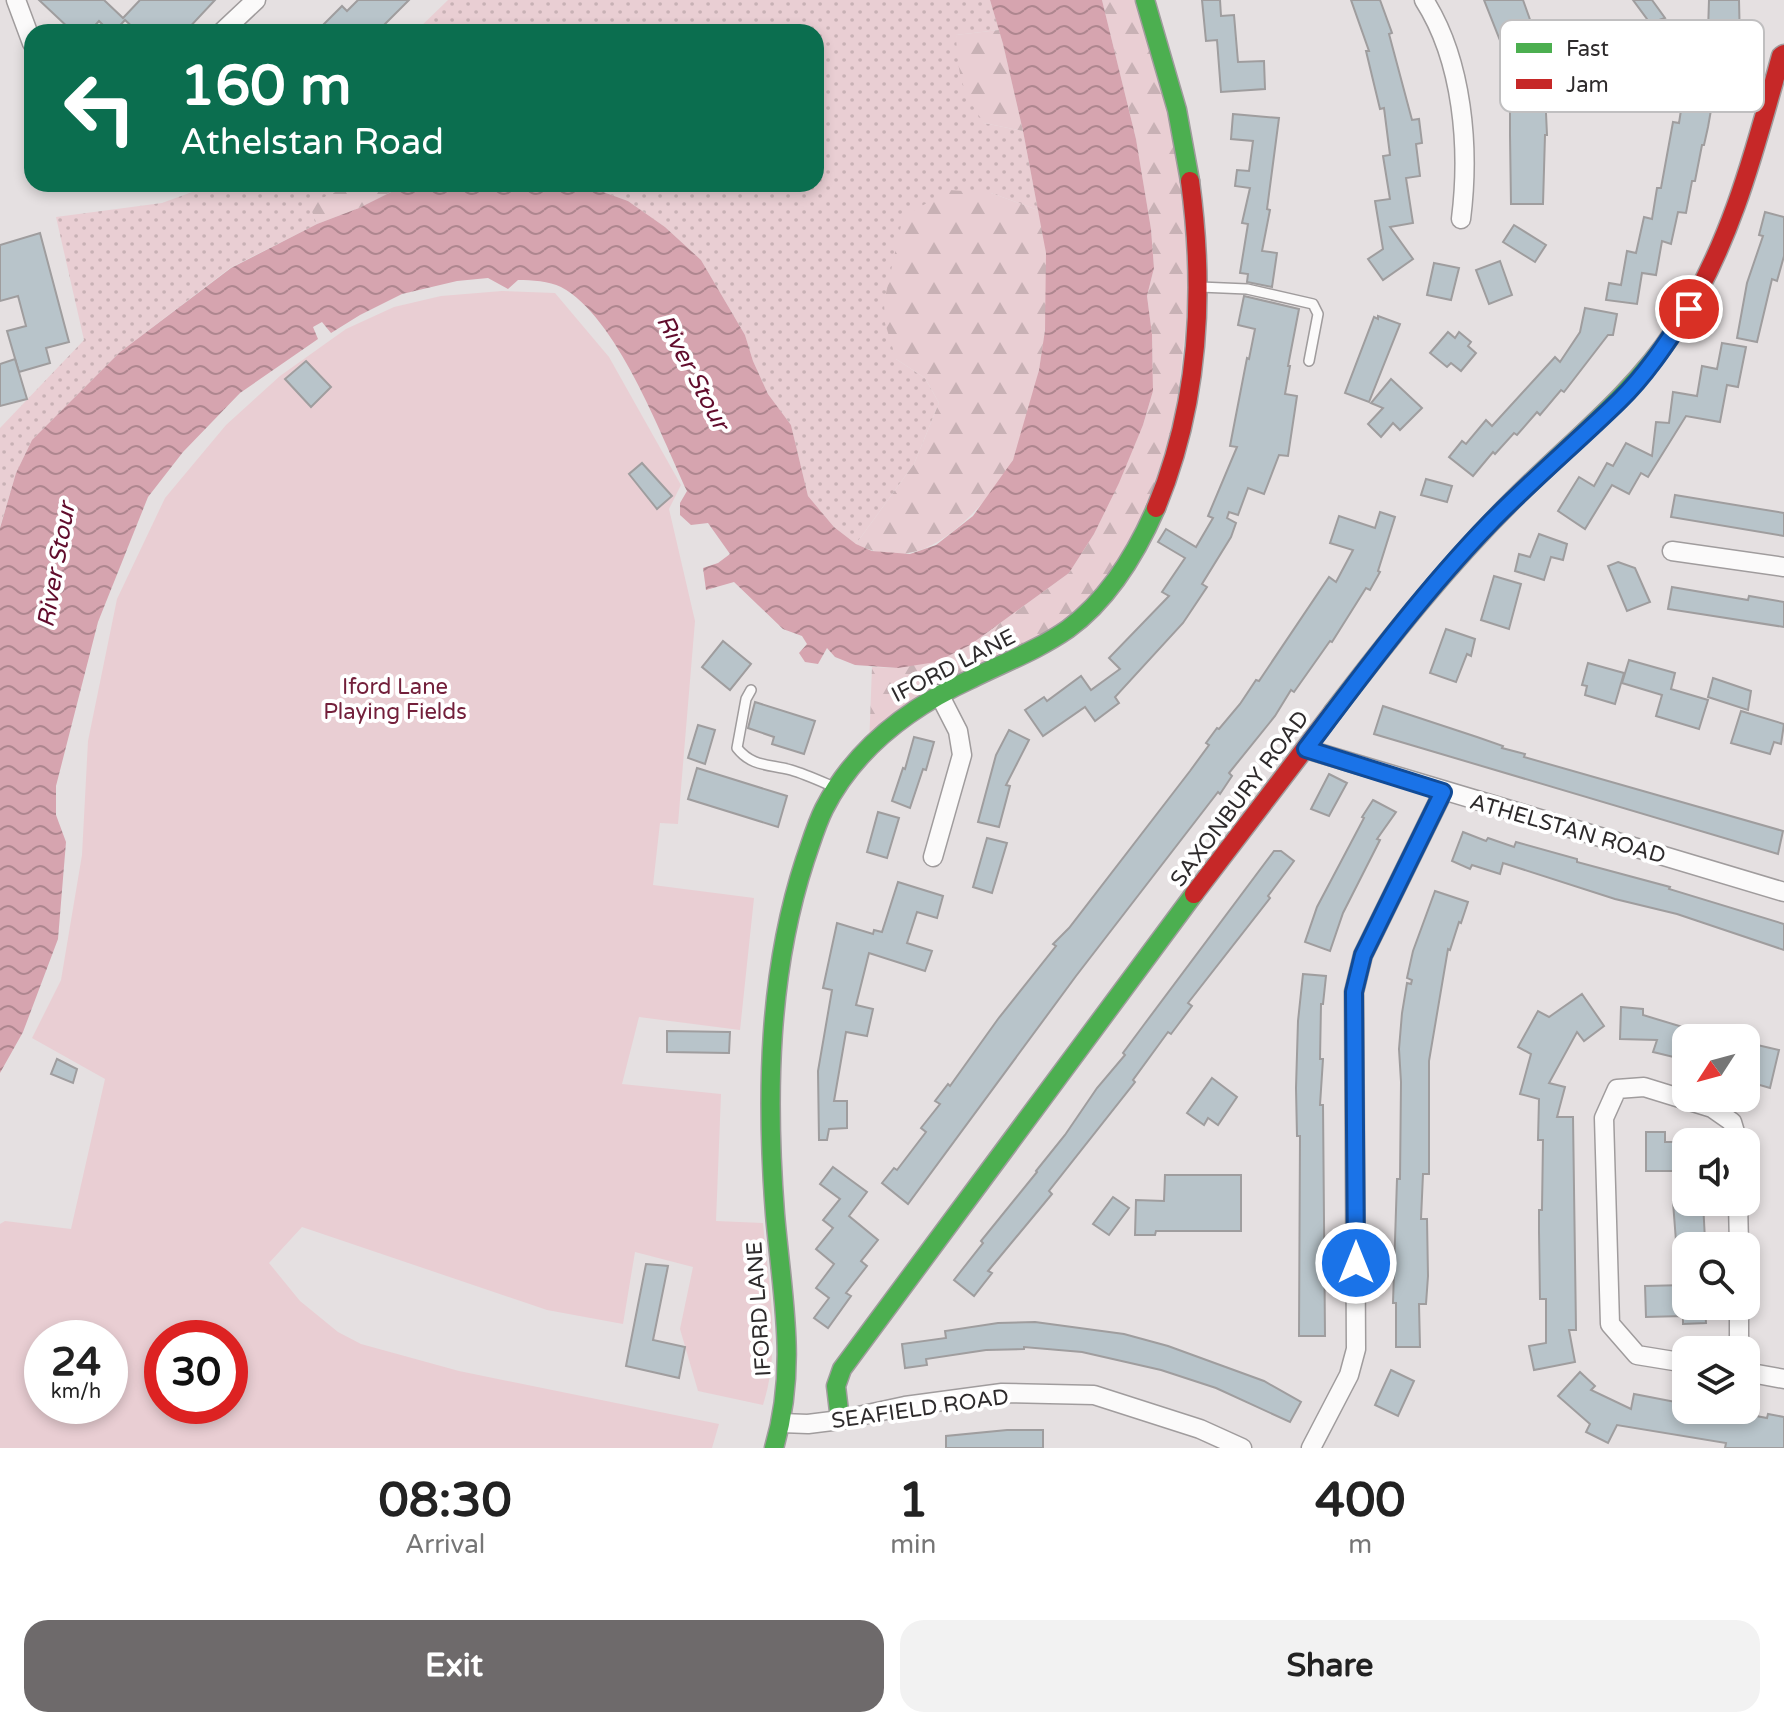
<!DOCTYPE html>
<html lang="en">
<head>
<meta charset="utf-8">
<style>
  :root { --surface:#fff; --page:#f2f2f2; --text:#222; --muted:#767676; --accent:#6e6a6b }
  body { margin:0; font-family:"Varela Round",sans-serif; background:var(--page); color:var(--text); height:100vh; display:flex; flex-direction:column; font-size:30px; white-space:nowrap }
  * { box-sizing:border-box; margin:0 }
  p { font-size:26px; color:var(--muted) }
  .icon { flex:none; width:44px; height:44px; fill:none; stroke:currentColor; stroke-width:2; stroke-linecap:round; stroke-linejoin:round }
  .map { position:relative; height:1448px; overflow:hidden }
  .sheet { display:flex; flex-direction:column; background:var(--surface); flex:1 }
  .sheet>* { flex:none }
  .guide { position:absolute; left:24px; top:24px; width:800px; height:168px; border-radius:24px; box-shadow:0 4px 12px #0003; background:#0b6e4f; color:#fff; overflow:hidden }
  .needle { width:52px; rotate:234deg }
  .controls { position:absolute; left:1672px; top:1024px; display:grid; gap:16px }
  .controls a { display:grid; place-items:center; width:88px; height:88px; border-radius:16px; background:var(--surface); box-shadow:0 4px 12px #0003; font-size:40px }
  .speed { position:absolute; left:24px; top:1320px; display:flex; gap:16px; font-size:40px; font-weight:700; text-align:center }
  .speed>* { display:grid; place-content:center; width:104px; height:104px; border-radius:50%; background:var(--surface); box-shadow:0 4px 12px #0003; line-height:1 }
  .speed small { font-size:20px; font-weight:400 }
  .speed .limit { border:12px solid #d22; background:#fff; color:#111 }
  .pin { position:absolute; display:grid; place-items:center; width:68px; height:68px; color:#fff; margin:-34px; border:4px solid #fff; border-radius:50%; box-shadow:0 2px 8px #0007 }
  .me { position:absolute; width:88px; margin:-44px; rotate:0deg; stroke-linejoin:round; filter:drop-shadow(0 0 6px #0008) }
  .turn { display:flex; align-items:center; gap:28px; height:168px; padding:0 24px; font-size:36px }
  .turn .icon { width:104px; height:104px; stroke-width:2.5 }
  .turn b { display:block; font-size:56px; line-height:68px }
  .eta { display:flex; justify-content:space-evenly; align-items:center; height:136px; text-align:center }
  .eta b { font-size:48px; font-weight:700; line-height:56px }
  .primary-button { display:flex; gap:16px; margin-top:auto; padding:16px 24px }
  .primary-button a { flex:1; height:92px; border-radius:24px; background:var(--accent); color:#fff; font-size:32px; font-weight:700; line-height:92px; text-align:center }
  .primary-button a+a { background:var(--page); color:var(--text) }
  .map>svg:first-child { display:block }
  .grass { fill:url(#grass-dots) }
  .forest { fill:url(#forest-firs) }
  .park { fill:#e9ced3; fill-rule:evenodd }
  .water { fill:url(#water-waves) }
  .building { fill:#b8c4ca; stroke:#9f9d9e; stroke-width:2 }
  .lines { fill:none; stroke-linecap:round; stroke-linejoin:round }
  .lane-casing { stroke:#a09c9d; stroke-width:12 }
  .street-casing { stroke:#a09c9d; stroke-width:21 }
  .fast-casing { stroke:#a09c9d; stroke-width:21 }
  .jam-casing { stroke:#a09c9d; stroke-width:21 }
  .lane { stroke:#fbfafa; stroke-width:9 }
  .street { stroke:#fbfafa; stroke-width:18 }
  .fast { stroke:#4caf50; stroke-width:18 }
  .jam { stroke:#c62828; stroke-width:18 }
  .route-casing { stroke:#114b97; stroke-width:20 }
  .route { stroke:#1a73e8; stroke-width:14 }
  .labels { text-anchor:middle; stroke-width:8; stroke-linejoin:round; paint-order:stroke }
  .street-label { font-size:22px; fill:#2e2b2c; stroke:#fff }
  .park-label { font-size:22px; fill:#73203b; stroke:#fff }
  .water-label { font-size:24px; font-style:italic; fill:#610c2c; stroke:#fff }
  .key { fill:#fff; stroke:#c0bfc0; stroke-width:2 }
  .key-label { font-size:22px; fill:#2e2b2c }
</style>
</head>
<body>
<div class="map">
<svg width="1784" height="1448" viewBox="0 0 1784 1448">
  <defs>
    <pattern id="grass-dots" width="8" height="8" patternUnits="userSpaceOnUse" patternTransform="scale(2)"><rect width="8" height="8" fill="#e9ced3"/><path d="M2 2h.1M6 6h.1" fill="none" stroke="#c8b1b5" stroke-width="1.8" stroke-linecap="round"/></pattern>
    <pattern id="forest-firs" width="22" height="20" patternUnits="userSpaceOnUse" patternTransform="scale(2)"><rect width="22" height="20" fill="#e9ced3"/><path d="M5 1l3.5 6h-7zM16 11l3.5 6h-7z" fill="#c8b1b5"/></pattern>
    <pattern id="water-waves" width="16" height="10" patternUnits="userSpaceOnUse" patternTransform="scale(2)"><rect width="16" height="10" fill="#d6a4af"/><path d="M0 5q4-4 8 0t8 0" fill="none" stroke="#ae868f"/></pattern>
  </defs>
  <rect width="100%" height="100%" fill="#e5e0e1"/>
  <g class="grass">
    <path d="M448,0h542l9,30 -43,5 28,88 39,8 15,79 -47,-17 -95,166 29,19 14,25 -25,61 -58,80 -22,-17 -26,-31 -17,-71 -23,-31 -15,-33 -8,-26 -44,-75 -36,-33 -37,-26 -47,-17h235v-152h-401z"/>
    <path d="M214,184h139l-43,20 7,20 -87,44 -110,84 -88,88 -16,33 -16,54v-99l84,-88 -28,-123 106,-14z"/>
  </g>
  <g class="forest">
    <path d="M1102,0h43l50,236 -25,239 -74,129 -227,142 3,-79 26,1 72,-23 99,-72 25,-39 49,-109 10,-34 -1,-57 -5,-38 7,-28 -3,-39 -15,-90z"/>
    <path d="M999,30l4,14 20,87 -39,-8c-23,-33 -26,-48 -28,-88z"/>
    <path d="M353,184h67l-29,8 -32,16 -42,16 -8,-20z"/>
    <path d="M949,190l42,3 47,17c3,14 7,29 8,43 6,64 -8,144 -32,204 -10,24 -41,59 -62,75 -30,24 -60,29 -96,12l58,-80 25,-61 -14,-25 -29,-19 -11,-36 -1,-21 19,-85z"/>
  </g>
  <path class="park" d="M502,291l53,2 54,64 72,128 -12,24 26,112 -17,203 -18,-1 -7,62 101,13 -14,132 -101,-13 -17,67 99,10 -5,127 47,2c5,60 19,123 0,182l-65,-14 -18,-62 13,-62 -58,-15 -12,72 -76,-14 -245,-83 -33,36 31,38 38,31 23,12 98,27 260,53 -7,24h-712v-224l5,-3 66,8 34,-150 -73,-41 29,-58 21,-125 6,-114 29,-142 48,-101 61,-73 54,-49 66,-47 48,-22 47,-11zM42,1338h68v68h-68zM162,1338h68v68h-68z"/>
  <path class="water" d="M990,0h112l34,139 15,90 3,39 -7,28 5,38 1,57 -10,34 -24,58 -25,51 -25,39 -99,72 -34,17 -38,6 -43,-3 -20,-8 -8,-9 -9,16 -13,-2 -6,-9 8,-9 -5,-8 -19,-7 -49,-47 -28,8 -3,-22 15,-5 12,-9 -22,-31 -17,2 -11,-10v-12l7,-12c-27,-58 -70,-174 -126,-204 -12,-6 -29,-7 -43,-7l-10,9 -20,-11 -31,3 -55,13 -42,21 -29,18 -9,-11 -9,5 5,12 -78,54 -57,59 -35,45 -50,125 -42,164v29l10,27 -8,97 -35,93 -23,41v-545l16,-55 16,-33 88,-88 111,-84 86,-44 42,-16 32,-16 29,-8h161l47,17 37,26 36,33 44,75 8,26 15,33 23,31 17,71 26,31 22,17 16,7 38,3 26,-9 37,-29 40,-56 26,-90 6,-40 1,-77 -23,-122 -20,-87z"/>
  <g class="building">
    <path d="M39,0h65l19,18 17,-18h75l-30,32h-47l-13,-12 -11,12h-4l-11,-11 -10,11h-16z"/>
    <path d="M358,0h51l-32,32h-61l26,-26 5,5z"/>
    <path d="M1202,0h18l1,16 13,-1 4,47 26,-1 1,28 -44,3 -4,-52 -11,1z"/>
    <path d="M1351,0h29l12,33 -3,1 23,86 7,-1 3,24 -6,1 4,32 -14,2 7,45 -23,4 23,32 -30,21 -15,-21 15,-10 -8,-48 15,-2 -7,-43 7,-1 -6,-47 -4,1 -14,-58h3z"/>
    <path d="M1484,0h39l15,42 -33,11z"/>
    <path d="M1633,0h19l13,18 -15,5z"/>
    <path d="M1709,0h30l1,44 -7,40 -17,-2 -8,45 -4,18h-2l-7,36h-3l-6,32 -8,-1 -7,32 -9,-3 -6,34 -14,-2 -5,31 -31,-4 3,-17 12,2 6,-34 9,2 8,-36 8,2 5,-31h4l12,-66 6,1 5,-32 15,3 4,-32 4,1z"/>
    <path d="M1544,70l3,65h-2l-2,69h-32l-1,-69v-24h2l-3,-38z"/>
    <path d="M1233,114l46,4 -12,91 3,1 -8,41 15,2 -5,34 -25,-5 1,-8 -8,-1 8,-49 -6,-1 8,-35 -15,-2 2,-16 12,1 4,-30 -22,-2z"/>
    <path d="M1765,212l19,5v39l-7,25 -5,-2 -15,63 -20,-4 10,-55 16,-47 -4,-1z"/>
    <path d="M1514,225l32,20 -11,17 -32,-20z"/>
    <path d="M40,233l29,109 -23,6 4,15 -31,9 -12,-41 19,-5 -8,-30 -18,5v-56z"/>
    <path d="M1500,261l12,34 -23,9 -13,-34z"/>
    <path d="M1434,263l25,5 -8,32 -24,-5z"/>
    <path d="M1244,296l55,13 -11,57h2l-5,28 12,2 -9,60 -9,-1 -15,39 -16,-6 -10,27 -9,-3 -2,6 9,5 -5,14 -29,47 5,3 -24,36 -68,74 4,6 -24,18 -10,-14 -42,29 -18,-26 19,-13 3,4 34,-25 10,14 29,-21 -11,-11 60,-62 -7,-4 23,-34 -27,-16 8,-13 30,18 17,-29 -5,-2 29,-69 -7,-1 17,-88 2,1 6,-30 -17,-4z"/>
    <path d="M1585,308l32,6 -4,21h-5l-44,57 -3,-2 -21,25 -3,-3 -20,23 -3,-2 -19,21 -2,-2 -20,24 -24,-19 13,-16 4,3 20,-24 6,6 63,-69 5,5 20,-30z"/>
    <path d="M1378,316l22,8 -31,78 -24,-9 29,-76 4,2z"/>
    <path d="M1448,332l7,6 4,-6 12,10 -3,4 8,7 -15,18 -10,-8 -4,4 -17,-14z"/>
    <path d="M1722,343l24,4 -8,40 -11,-2 -7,37 -34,-6 -38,61 -7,-4 -12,21 -17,-9 -27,44 -27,-18 21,-34 15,9 13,-23 6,3 13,-23 26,13 4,-34 13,1 4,-31 24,4 5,-30 15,3z"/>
    <path d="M15,359l12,40 -27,7v-42z"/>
    <path d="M306,361l25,26 -20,20 -26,-28z"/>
    <path d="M1391,379l31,29 -22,22 -7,-7 -12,14 -13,-13 15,-16 -12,-5z"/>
    <path d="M642,463l30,33 -15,13 -28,-35z"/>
    <path d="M1426,479l26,7 -5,16 -26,-7z"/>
    <path d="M1675,495l109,18v23l-113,-19z"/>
    <path d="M1380,512l15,5 -17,54 2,1 -10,18 -4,-2 -34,54 -2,-1 -36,51 -3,-2 -16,26 -46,57 3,3 -12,18 -2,-2 -142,184 -168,228 -26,-21 12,-15 3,2 29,-38 -5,-4 19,-24 -5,-3 13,-17 2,2 48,-67 58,-73 -3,-2 16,-16 121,-157 19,-26 -3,-2 11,-15 2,1 21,-25 16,-24 3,1 70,-104 7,5 17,-32 -23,-7 9,-27 36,12z"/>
    <path d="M1539,534l28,10 -4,16 -12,-3 -7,23 -29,-9 4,-17 11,3z"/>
    <path d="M1618,562l17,6 15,34 -23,9 -19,-45z"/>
    <path d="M1494,576l27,8 -12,45 -28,-9z"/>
    <path d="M1672,587l76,13 1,-4 35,6v25l-116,-18z"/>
    <path d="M1446,629l29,10 -4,17 -4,-2 -11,28 -26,-9z"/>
    <path d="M723,641l28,23 -21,26 -28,-23z"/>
    <path d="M1629,660l46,13 -4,16 37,11 -9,29 -43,-13 6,-21 -40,-12z"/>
    <path d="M1588,663l36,10 -9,31 -30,-9 2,-9 -5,-1z"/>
    <path d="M1713,678l38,13 -3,19 -40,-13z"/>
    <path d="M755,702l60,19 -11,33 -32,-10 2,-7 -26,-9z"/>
    <path d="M1383,706l94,31 26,9 -1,2 23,6 -1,3 259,74 -5,23 -404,-120z"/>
    <path d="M1741,711l43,13 -3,20 -7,-2 -4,12 -39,-11z"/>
    <path d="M698,725l17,5 -10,34 -17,-6z"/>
    <path d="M1009,730l20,10 -23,45 4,1 -11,41 -21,-5 18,-67z"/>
    <path d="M914,737l20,5 -8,28 -3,-1 -13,39 -18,-7 11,-33 2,1z"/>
    <path d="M697,768l90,28 -9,31 -90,-28z"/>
    <path d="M1329,774l18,9 -18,33 -18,-7z"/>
    <path d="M1373,800l23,12 -19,27 3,1 -37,73 -13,38 -25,-9 12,-35 47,-89 -2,-1z"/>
    <path d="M878,812l21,6 -12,40 -20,-6z"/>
    <path d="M1463,832l23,9 2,-3 26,9 2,-5 61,17v3l93,25 -1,2 115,35v26l-107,-36 -62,-15 -112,-36 -3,11 -28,-9 -2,4 -18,-8z"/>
    <path d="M987,838l20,5 -15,50 -19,-6z"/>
    <path d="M1274,851h7l13,10 -26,35 2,2 -82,105 4,3 -21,28 -3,-2 -35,48 2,2 -86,109 3,3 -64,77 4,2 -18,23 -20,-16 29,-37 -2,-2 56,-69 -1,-1 29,-36 32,-47 28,-33 -2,-2 20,-27z"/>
    <path d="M898,882l45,14 -6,22 -20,-6 -10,31 25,8 -7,20 -56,-18 -13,52 17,4 -6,27 -21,-4 -12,69h13v27l-18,1 -2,11h-8l-1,-69 14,-81 -9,-2 14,-65 36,11 1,-4 8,2z"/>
    <path d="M1435,891l33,11 -7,21 -2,-1 -9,28 -2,-1 -19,112v113h-6l-2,45h6l1,57 -2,28h-7l1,43h-24v-44h-3l4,-124h3l1,-97 -2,-33 3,-36 5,-30 4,1 1,-4 -5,-2 6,-27z"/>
    <path d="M1303,974l23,2 -3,28h-2l-1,55h3l-3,46h3l2,231h-26l1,-200h-3l-1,-48 2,-67z"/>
    <path d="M1582,994l22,32 -20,15 -7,-9 -28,51 16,4 -8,30h16l3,213h-7l6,32 -41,8 -5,-24 17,-3v-44h-6l-1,-67v-22h3l1,-70h-5l1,-41 -19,-5 11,-40 -13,-7 20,-36 11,6z"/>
    <path d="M1621,1007l22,2v6l43,13v32l-33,-8 4,-12 -37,-1z"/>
    <path d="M667,1031l63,1 -1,21 -62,-1z"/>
    <path d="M1753,1044l26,6 -9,38 -24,-7z"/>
    <path d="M57,1059l20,10 -4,14 -22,-9z"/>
    <path d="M1212,1078l25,19 -19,28 -10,-7 -4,7 -17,-12z"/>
    <path d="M1646,1132h19v10h21v29h-40z"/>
    <path d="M833,1167l34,25 -18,24 29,24 -17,21 6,5 -21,27 5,3 -23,32 -14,-10 15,-20 -13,-10 18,-24 -18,-15 17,-21 -10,-8 17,-21 -20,-15z"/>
    <path d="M1165,1175h76v56h-85l-1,4h-20l1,-35 28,1z"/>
    <path d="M1113,1197l16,11 -20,27 -16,-11z"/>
    <path d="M1673,1202h30l2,38 -29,1z"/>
    <path d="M646,1264l22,2 -15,74 32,7 -6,31 -53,-12z"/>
    <path d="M1686,1285v21h19l1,17 -23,1v-8l-37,1 -1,-31z"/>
    <path d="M1035,1322l89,12 44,12 96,35 37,21 -11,20 -74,-34 -55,-18 -79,-18 -58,-5v2l-38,1 -60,9 1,6 -22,3 -3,-24 44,-6 -1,-7 53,-8z"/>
    <path d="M1391,1370l23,11 -16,35 -23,-11z"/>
    <path d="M1580,1372l15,14 -4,4 40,19 3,-15 52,10v6h38l43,8 1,-4 16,3v31h-59l1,-5 -109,-18 -9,18 -22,-11 4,-8 -32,-28z"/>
    <path d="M1007,1430h36v18h-97v-12z"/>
  </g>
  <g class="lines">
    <g class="lane-casing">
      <g id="lane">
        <path d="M1200,287l47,2 66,15 5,10 -9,47"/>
        <path d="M751,690l-5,9 -9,49c15,19 32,16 54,22 14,4 29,11 43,17"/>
      </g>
    </g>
    <g class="street-casing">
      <g id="street">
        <path d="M16,0l16,43"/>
        <path d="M1424,0c39,61 46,148 37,219"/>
        <path d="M222,32l34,-32"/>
        <path d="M1672,551l112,16"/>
        <path d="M1306,749l478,143"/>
        <path d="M933,857l29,-102 -4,-24 -19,-37"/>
        <path d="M1738,1202l1,44"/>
        <path d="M1739,1306v44"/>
        <path d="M1686,1363l-49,-8 -27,-31 -6,-206 13,-29 27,-2 68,21 20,14 6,20"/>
        <path d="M1746,1372l38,7"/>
        <path d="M781,1423l27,1 32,-4 65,-14 97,-13 92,2 106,34 42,19"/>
        <path d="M1311,1448l38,-73 7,-26 -2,-357 9,-37 80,-163"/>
      </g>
    </g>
    <g class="fast-casing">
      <g id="fast">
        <path d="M1145,0l32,110 13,71"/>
        <path d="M1333,712c56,-73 113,-145 178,-210 56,-57 120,-105 164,-172"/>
        <path d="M840,1420l-4,-34 6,-17 352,-475"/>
        <path d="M774,1448c24,-82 8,-152 1,-234 -9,-118 -7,-241 30,-354 6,-17 11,-35 19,-51 31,-61 86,-102 147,-130 32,-16 67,-29 97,-50 41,-30 68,-75 88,-121"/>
      </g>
    </g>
    <g class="jam-casing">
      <g id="jam">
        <path d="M1675,330c55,-82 80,-180 106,-274l3,-2"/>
        <path d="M1156,508c43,-103 49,-217 34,-327"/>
        <path d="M1194,894l139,-182"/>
      </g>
    </g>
    <use href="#lane" class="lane"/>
    <use href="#street" class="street"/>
    <use href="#fast" class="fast"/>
    <use href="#jam" class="jam"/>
  </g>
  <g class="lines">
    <g class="route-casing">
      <path id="route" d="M1356,1263l-2,-271 9,-37 80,-163 -137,-43c58,-77 117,-157 185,-227 41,-42 86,-80 128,-121 28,-27 49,-60 70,-92"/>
    </g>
    <use href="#route" class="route"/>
  </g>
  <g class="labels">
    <g class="street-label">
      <text transform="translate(953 665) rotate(-27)" y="8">IFORD LANE</text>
      <text transform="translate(1239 798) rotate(-53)" y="8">SAXONBURY ROAD</text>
      <text transform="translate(1568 828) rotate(16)" y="8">ATHELSTAN ROAD</text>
      <text transform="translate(758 1309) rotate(-94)" y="8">IFORD LANE</text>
      <text transform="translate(920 1408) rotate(-8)" y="8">SEAFIELD ROAD</text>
    </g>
    <g class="park-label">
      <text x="395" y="694">Iford Lane<tspan x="395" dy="25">Playing Fields</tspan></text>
    </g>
    <g class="water-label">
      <text transform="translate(693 372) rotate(62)" y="8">River Stour</text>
      <text transform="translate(56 565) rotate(-80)" y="8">River Stour</text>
    </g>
  </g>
  <rect x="1500" y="20" width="264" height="92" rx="12" class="key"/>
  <rect x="1516" y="43" width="36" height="10" fill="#4caf50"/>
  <rect x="1516" y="79" width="36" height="10" fill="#c62828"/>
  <g class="key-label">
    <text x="1566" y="56">Fast</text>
    <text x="1566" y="92">Jam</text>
  </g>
</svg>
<div class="controls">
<a><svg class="needle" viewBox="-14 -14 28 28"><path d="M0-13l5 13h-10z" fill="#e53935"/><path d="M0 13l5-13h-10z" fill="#767676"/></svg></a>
<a><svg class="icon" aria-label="sound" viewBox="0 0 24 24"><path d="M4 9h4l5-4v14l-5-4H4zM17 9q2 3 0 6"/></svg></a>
<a><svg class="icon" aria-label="search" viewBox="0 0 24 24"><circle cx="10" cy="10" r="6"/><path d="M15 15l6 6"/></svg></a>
<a><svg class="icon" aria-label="layers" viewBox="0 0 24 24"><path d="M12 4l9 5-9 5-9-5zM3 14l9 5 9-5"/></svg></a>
</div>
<div class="speed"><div>24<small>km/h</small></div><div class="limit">30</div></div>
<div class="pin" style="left:1689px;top:309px;background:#d93025"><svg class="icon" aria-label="arrive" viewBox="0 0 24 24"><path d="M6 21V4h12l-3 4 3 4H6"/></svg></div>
<svg class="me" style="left:1356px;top:1263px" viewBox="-20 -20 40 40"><circle r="17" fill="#1a73e8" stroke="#fff" stroke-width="3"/><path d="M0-11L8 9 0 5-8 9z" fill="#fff"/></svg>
<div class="guide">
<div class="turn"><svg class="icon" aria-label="left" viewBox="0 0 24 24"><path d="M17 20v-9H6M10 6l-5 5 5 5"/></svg><div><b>160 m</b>Athelstan Road</div></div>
</div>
</div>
<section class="sheet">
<div class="eta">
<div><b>08:30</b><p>Arrival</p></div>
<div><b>1</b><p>min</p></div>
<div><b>400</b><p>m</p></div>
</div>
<div class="primary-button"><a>Exit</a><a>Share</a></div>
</section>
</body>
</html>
